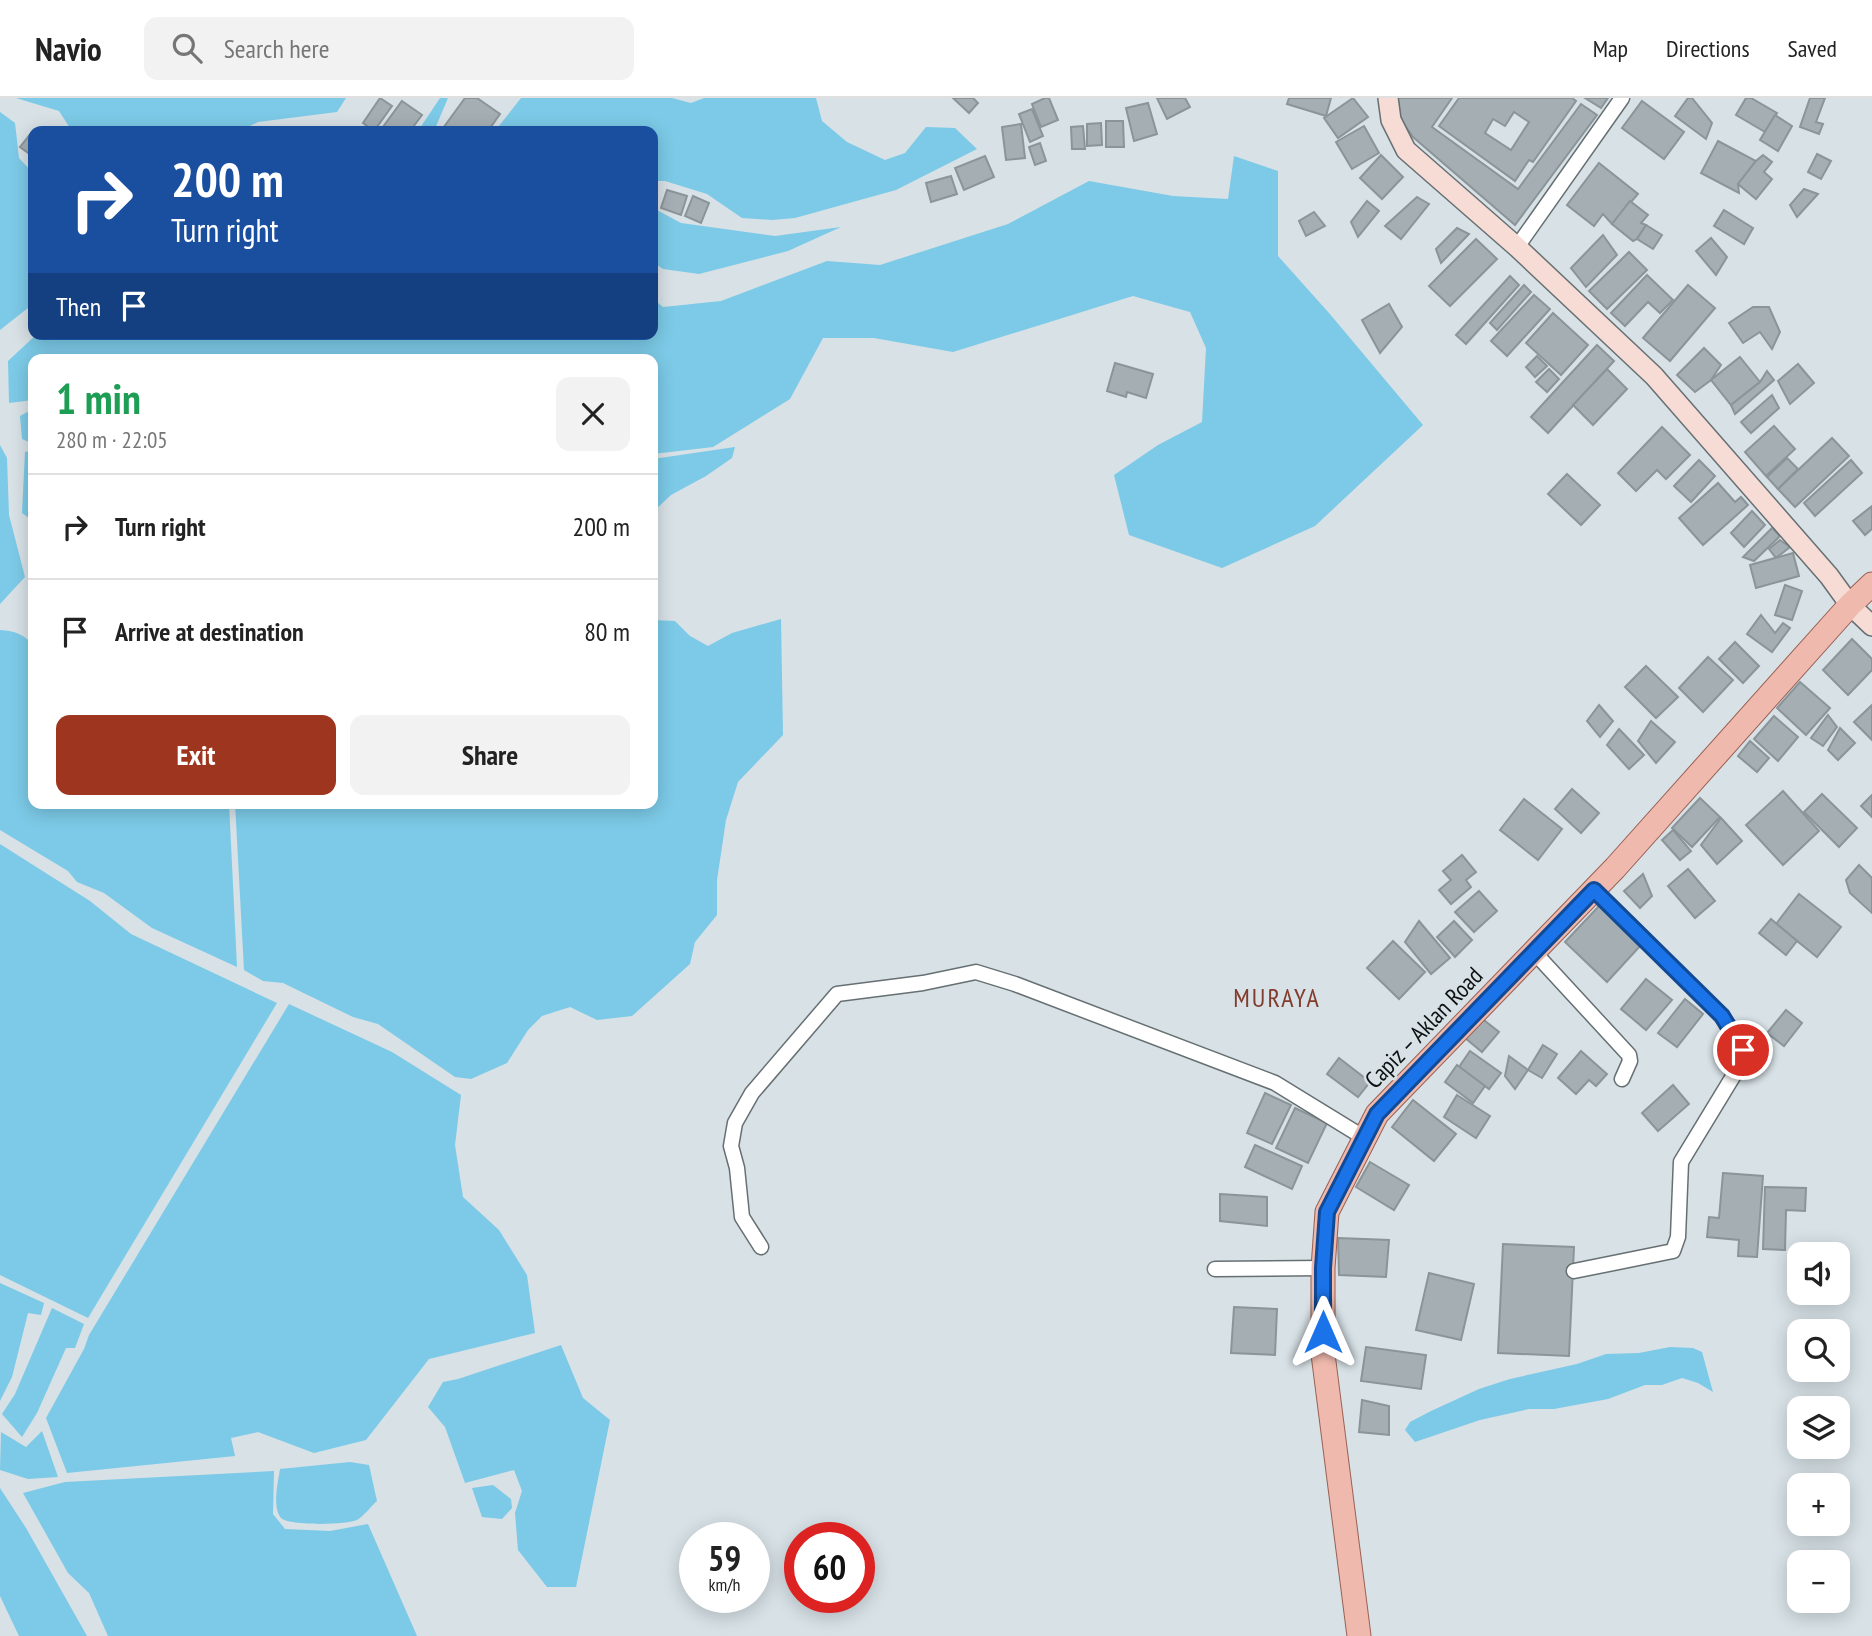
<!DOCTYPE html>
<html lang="en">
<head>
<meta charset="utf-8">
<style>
  :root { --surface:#fff; --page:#f2f2f2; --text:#222; --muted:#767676; --line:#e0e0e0; --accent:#9e351e }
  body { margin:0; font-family:"PT Sans Narrow",sans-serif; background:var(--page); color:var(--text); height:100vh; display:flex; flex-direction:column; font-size:26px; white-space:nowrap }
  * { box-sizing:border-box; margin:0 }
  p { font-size:23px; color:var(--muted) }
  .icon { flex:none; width:38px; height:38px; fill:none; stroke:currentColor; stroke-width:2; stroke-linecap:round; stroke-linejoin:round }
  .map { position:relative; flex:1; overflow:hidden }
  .panel { position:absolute; left:28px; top:256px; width:630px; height:455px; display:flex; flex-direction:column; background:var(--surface); border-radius:14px; box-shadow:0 4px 18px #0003 }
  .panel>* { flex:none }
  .top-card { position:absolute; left:28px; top:28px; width:630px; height:214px; border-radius:14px; box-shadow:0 4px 18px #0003; background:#1a4fa0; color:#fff; overflow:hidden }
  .buttons { position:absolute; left:1787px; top:1144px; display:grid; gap:14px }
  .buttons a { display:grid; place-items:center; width:63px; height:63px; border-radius:14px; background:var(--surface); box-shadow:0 4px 18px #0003; font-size:35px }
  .speed { position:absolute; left:679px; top:1424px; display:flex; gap:14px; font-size:35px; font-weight:700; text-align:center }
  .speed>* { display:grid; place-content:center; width:91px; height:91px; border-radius:50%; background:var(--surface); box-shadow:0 4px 18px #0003; line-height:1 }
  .speed small { font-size:18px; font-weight:400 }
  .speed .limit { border:10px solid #d22; background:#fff; color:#111 }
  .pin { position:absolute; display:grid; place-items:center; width:60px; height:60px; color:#fff; margin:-30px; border:4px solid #fff; border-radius:50%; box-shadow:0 2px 7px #0007 }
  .me { position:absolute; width:77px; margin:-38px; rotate:0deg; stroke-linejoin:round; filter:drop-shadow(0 0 5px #0008) }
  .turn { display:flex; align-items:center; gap:24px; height:147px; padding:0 28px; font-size:32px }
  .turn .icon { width:91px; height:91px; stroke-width:2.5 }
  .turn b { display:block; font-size:49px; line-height:60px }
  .then { display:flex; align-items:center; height:66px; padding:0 28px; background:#0003; gap:14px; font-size:26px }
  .round { display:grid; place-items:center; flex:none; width:74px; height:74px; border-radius:14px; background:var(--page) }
  .summary { display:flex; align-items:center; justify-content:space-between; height:119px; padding:0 28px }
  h1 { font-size:42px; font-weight:800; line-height:52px; color:#1e9e55 }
  .button { display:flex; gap:14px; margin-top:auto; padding:14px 28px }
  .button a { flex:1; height:80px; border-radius:14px; background:var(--accent); color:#fff; font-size:28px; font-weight:800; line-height:80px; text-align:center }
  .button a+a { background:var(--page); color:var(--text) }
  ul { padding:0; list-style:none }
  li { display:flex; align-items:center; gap:21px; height:105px; padding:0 28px; border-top:2px solid var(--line) }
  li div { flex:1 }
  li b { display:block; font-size:26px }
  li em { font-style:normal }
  header { display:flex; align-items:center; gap:42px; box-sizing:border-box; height:98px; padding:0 35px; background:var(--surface); border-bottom:2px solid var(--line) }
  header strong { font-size:33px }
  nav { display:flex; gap:38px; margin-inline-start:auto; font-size:24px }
  .search { width:490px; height:63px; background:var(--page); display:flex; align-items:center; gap:18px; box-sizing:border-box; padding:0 24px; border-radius:14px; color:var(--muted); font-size:26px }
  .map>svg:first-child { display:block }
  .water { fill:#7ccae7 }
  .building { fill:#a5afb3; stroke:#8b9599; stroke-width:2; fill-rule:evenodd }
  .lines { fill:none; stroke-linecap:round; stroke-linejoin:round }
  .minor-casing { stroke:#667073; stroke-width:17 }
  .secondary-casing { stroke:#667073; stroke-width:22 }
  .primary-casing { stroke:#996054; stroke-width:25 }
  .minor { stroke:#fff; stroke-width:14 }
  .secondary { stroke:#f7dcd6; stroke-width:19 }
  .primary { stroke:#efb9ad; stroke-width:23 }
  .route-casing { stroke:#114b97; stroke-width:18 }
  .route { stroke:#1a73e8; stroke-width:12 }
  .labels { text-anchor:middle; stroke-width:5; stroke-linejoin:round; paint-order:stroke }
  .street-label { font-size:24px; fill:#0d1112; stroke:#d7e1e6 }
  .neighbourhood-label { font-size:26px; letter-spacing:2px; fill:#823c2d; stroke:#d7e1e6 }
</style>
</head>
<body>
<header>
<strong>Navio</strong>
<div class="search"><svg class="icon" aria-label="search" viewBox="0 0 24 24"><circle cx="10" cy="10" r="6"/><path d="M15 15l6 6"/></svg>Search here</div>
<nav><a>Map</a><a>Directions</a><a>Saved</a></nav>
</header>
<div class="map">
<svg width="1872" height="1538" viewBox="0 0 1872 1538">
  <rect width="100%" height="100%" fill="#d7e1e6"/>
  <g class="water">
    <path d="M16,0h330l-9,14 -79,10 -18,9h-168l-13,-20z"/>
    <path d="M440,0h8l-14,33h-16z"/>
    <path d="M521,0h151l19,5 13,-5h112l6,23 25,21 38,18 20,-7 21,-26 29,1 22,21 -81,41 -101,28 -23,2 -30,-2 -35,-24 -42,-13h-12v-50h-158z"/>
    <path d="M0,14l15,11 4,35 14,15v131l-33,26z"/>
    <path d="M1234,58l44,15v85l51,57 94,112 -108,101 -93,42 -93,-33 -15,-60 44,-30 44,-23 4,-74 -16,-36 -57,-16 -180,56 -79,-14h-51l-33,61 -77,48 -60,7v-95h-620v41l-24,3 -1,-42 29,-27h54l7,3 10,-3h545v-35l10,8 58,-6 106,-40 53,4 128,-41 81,-43 84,15 55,3z"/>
    <path d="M653,110l28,15 94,13 66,-9 -53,24 -89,23 -36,-5 -10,-7z"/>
    <path d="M33,311v34h-2l-9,-4 -2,-23z"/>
    <path d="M0,347l7,13 2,57 16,62 -25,27z"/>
    <path d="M735,349l-3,11 -26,18 -35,19 -18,17v-53z"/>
    <path d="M33,352v71l-11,-8 3,-61z"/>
    <path d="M781,521l2,116 -45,47 -12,38 -9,60v35l-22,27 -5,22 -58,52 -35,4 -27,-13 -28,9 -14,14 -21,33 -36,16 -16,-2 -77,-53 -25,-7 -70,-34 -20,-2 -19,-11 -9,-167h418v-183l22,1 15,15 18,10 24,-13z"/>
    <path d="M0,532c14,1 27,4 33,18v155h196l8,164 -85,-39 -48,-35 -27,-11 -9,-11 -68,-41z"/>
    <path d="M0,746l90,57 41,33 146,69 -189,315 -88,-43z"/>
    <path d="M289,906l103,48 69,43 -6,50 8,52 36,33 28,45 8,58 -106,26 -63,81 -52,13 -56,-21 -27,6 4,18 -168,17 -21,-55 38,-69 5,-14z"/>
    <path d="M0,1185l44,20 -3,12 -13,-2 -16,64 -12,24z"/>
    <path d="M52,1210l32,16 -9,24h-9l-29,65 -15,24 -20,-23 13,-20z"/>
    <path d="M561,1247l22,53 27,22 -34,167h-29l-29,-37 -3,-37 7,-22 -8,-21 -49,13 -20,-56 -17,-20 15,-25 15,-3z"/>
    <path d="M1670,1249l23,1 9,4 11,40 -15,-9 -16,-5 -20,7h-17l-37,14 -54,10h-25l-49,11 -65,22 -10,-12 5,-8 21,-11 48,-22 31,-10 67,-15 29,-10 33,-1z"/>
    <path d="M42,1333l16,46 -30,2 -28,-9 1,-38 25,15z"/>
    <path d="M350,1364l19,3 8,36c-6,5 -13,15 -20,19 -10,5 -68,6 -76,-2 -9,-11 -3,-36 -1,-49z"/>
    <path d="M274,1373l-1,43 12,15 45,2 38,-7 49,112h-309l-19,-43 -21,-20 -45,-80 42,-11z"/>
    <path d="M493,1387l18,14 1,9 -10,11 -20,-2 -10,-29z"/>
    <path d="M0,1390l26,40 61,108h-68l-19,-40z"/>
  </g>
  <g class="building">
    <path d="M380,0l12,8 -18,25 -11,-8z"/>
    <path d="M465,0h12l23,16 -12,17h-47z"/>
    <path d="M953,0h20l5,5 -9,10z"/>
    <path d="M1045,0h4l9,22 -17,7 -9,-23z"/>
    <path d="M1157,0h28l5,9 -23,12z"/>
    <path d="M1289,0h42l-5,18 -39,-12z"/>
    <path d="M1353,0l15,19 -30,21 -14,-20z"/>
    <path d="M1398,0h54l-20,29 86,62 63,-85 16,11 -82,110 -102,-88 -13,-19z"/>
    <path d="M1459,0h113l4,3 -43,61 -4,-2 -14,21 -76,-55zM1514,14l15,10 -18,28 -26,-17 8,-14 12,7z"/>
    <path d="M1585,0h23l-7,10z"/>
    <path d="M1688,0h4l20,25 -6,16 -31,-23z"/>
    <path d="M1746,0h5l26,15 -12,19 -29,-17z"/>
    <path d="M1810,0h15l-9,24 7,2 -4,10 -19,-7z"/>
    <path d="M402,3l20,14 -12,16h-30z"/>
    <path d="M1642,3l42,31 -20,27 -42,-31z"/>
    <path d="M1148,5l9,31 -23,7 -8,-33z"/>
    <path d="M1032,11l11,27 -13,6 -11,-28z"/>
    <path d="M1775,17l17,11 -14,25 -18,-11z"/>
    <path d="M1106,23h17l1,26h-18z"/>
    <path d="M1101,25l1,22 -15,1v-22z"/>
    <path d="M1021,26l4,34 -19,2 -4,-33z"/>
    <path d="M1083,28l2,23h-13l-1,-22z"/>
    <path d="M1364,28l15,27 -27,16 -16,-27z"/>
    <path d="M32,34l1,19 -2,4 -11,-8z"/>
    <path d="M1718,43l38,20 -18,23 1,9 -38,-20z"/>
    <path d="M1040,45l6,18 -11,4 -6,-18z"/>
    <path d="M1817,56l14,7 -10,18 -13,-7z"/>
    <path d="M1381,57l22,22 -21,22 -22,-21z"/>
    <path d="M1763,57l9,7 -8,10 8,7 -16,20 -18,-15 18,-23z"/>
    <path d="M985,58l9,21 -30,13 -9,-22z"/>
    <path d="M1599,65l39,31 -26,30 -9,-10 -9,12 -27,-21z"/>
    <path d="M951,78l6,18 -26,8 -5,-19z"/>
    <path d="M1804,91l14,5 -21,23 -7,-12z"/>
    <path d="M667,92l20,6 -6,19 -20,-7z"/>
    <path d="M693,98l16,7 -8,20 -16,-7z"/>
    <path d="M1417,99l12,7 -28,35 -16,-13z"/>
    <path d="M1367,103l12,10 -21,26 -7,-15z"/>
    <path d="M1630,103l18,14 -7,8 5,2 -9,14 -4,2 -21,-17z"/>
    <path d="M1724,112l29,18 -9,16 -30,-18z"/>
    <path d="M1314,114l11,14 -19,10 -7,-15z"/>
    <path d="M1646,127l16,10 -9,14 -16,-10z"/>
    <path d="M1457,130l12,6 -28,29 -5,-14z"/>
    <path d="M1603,137l14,20 -31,32 -15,-19z"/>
    <path d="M1711,140l16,19 -11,18 -20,-24z"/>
    <path d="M1476,141l21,20 -47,47 -21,-20z"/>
    <path d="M1629,154l18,18 -40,39 -18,-18z"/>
    <path d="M1647,177l26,25 -13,13 -12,-11 -23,24 -14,-13z"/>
    <path d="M1510,178l9,9 -53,59 -10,-9z"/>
    <path d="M1524,187l7,7 -34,38 -7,-7z"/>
    <path d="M1688,187l27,23 -45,53 -27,-23z"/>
    <path d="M1534,197l16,14 -43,47 -16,-15z"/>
    <path d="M1389,206l13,23 -22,26 -18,-33z"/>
    <path d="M1753,209h16l11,25 -8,17 -12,-17 -17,11 -14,-20z"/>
    <path d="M1553,215l35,32 -27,30 -35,-32z"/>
    <path d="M1597,247l17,16 -66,72 -17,-16z"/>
    <path d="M1704,250l17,17 -10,15 -16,12 -18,-17z"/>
    <path d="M1537,258l10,10 -12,11 -9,-10z"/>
    <path d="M1740,259l20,25 -29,23 -20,-25z"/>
    <path d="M1115,265l38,11 -7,24 -19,-6 -1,5 -19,-6z"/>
    <path d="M1798,266l16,19 -24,21 -12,-23z"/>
    <path d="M1549,271l10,10 -12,13 -11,-10z"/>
    <path d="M1607,271l20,20 -34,36 -20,-20z"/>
    <path d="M1767,273l7,9 -39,34 -4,-9 29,-23z"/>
    <path d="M1772,297l7,13 -28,25 -10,-11z"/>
    <path d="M1774,328l21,23 -29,27 -21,-24z"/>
    <path d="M1662,329l28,28 -24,24 -9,-9 -21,21 -18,-18z"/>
    <path d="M1832,340l17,18 -54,51 -17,-18z"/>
    <path d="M1787,360l11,11 -20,20 -11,-12z"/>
    <path d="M1699,362l16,16 -24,26 -17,-16z"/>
    <path d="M1851,362l11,13 -47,43 -11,-13z"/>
    <path d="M1567,376l33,31 -19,20 -33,-31z"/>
    <path d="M1718,385l17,19 6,-5 7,8 -45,40 -24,-27z"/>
    <path d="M1872,408v23l-7,6 -12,-14z"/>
    <path d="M1752,413l13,14 -21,22 -13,-14z"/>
    <path d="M1772,430l8,8 -26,25 -11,-4z"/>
    <path d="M1780,442l10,7 -14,11 -7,-9z"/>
    <path d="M1793,455l6,23 -43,12 -6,-23z"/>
    <path d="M1785,487l17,6 -10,29 -17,-5z"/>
    <path d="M1761,517l14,18 8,-10 7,5 -18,24 -25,-18z"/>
    <path d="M1852,541l20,20v11l-24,25 -25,-25z"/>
    <path d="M1735,544l24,24 -16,17 -24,-24z"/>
    <path d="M1708,559l25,23 -30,32 -24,-24z"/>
    <path d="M1646,568l32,31 -22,21 -31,-31z"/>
    <path d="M1800,584l30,26 -24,27 -29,-27z"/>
    <path d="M1599,607l14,16 -13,16 -13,-16z"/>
    <path d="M1872,607v35l-18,-18z"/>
    <path d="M1828,617l9,12 -14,19 -12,-8z"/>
    <path d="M1774,618l24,21 -20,24 -24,-22z"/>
    <path d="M1651,623l24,21 -19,21 -18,-22z"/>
    <path d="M1840,630l15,15 -17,17 -10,-10z"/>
    <path d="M1619,631l25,26 -15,14 -22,-24z"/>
    <path d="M1750,643l19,17 -12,14 -19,-16z"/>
    <path d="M1572,691l27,24 -18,20 -26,-24z"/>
    <path d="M1783,693l36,40 -36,34 -37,-40z"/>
    <path d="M1822,696l35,34 -18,19 -35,-35z"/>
    <path d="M1872,697v22l-11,-11z"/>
    <path d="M1700,700l20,19 -28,30 -20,-19z"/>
    <path d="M1524,701l38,30 -24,31 -38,-30z"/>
    <path d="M1721,720l21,23 -25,23 -16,-19z"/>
    <path d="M1673,732l18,21 -11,9 -18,-20z"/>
    <path d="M1462,757l14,17 -10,8 5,7 -20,17 -12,-14 12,-10 -8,-9z"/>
    <path d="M1859,767l13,13v35l-22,-20 -4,-13z"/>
    <path d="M1688,771l27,32 -20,17 -27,-32z"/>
    <path d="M1643,776l9,22 -12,12 -16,-17z"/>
    <path d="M1479,793l18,20 -23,21 -19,-20z"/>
    <path d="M1799,796l42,33 -24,30 -41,-33z"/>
    <path d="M1600,807l41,40 -34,37 -42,-40z"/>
    <path d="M1771,821l26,22 -11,14 -27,-22z"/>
    <path d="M1419,823l31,37 -19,16 -26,-32z"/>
    <path d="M1454,823l18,19 -17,17 -18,-20z"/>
    <path d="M1393,843l32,31 -26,27 -32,-31z"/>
    <path d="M1646,881l26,21 -26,30 -25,-21z"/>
    <path d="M1685,901l18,15 -26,33 -19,-14z"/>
    <path d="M1786,912l16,13 -18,23 -17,-13z"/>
    <path d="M1480,919l19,15 -17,20 -18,-15z"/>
    <path d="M1543,947l14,9 -15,24 -14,-8z"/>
    <path d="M1470,953l31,22 -12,16 -30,-22z"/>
    <path d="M1581,953l26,23 -11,12 -7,-6 -13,14 -18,-16z"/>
    <path d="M1509,958l19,14 -13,19 -10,-13z"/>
    <path d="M1339,960l31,24 -12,15 -31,-23z"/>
    <path d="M1457,967l28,21 -12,17 -28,-21z"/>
    <path d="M1673,987l16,19 -31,27 -16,-18z"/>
    <path d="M1265,995l26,12 -19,39 -25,-11z"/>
    <path d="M1457,997l33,21 -14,22 -32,-21z"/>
    <path d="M1413,1002l43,34 -22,27 -42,-34z"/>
    <path d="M1295,1010l32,15 -19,40 -32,-15z"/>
    <path d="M1255,1047l47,21 -10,23 -47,-22z"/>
    <path d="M1370,1064l39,23 -15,25 -38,-23z"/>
    <path d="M1723,1075l40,3 -6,81 -19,-1 1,-16 -32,-3 2,-20 10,1z"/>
    <path d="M1765,1089l41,1 -1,23 -19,-1 -1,40 -22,-1z"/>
    <path d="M1220,1096l47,3v29l-47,-5z"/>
    <path d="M1338,1140l51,2 -3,37 -47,-2z"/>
    <path d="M1503,1146l71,3 -5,109 -71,-3z"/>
    <path d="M1429,1175l45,11 -13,56 -45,-10z"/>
    <path d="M1234,1209l43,2 -2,46 -44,-2z"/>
    <path d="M1366,1249l60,8 -5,34 -60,-8z"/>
    <path d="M1362,1302l27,6v29l-30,-3z"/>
  </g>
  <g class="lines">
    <g class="minor-casing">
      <g id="minor">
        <path d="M1517,149l105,-149"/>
        <path d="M1534,854l95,103 1,6 -8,18"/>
        <path d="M761,1149l-19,-30 -5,-49 -6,-22 4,-23 17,-30 85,-99 86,-11 53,-11 39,12 260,99 88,54"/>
        <path d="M1215,1171l108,-1"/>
        <path d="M1574,1173l99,-20 5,-14 3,-75 62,-102 1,-6 -22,-38 -128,-126"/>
      </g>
    </g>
    <g class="secondary-casing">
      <path id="secondary" d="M1388,0l3,22 15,30 111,97 137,129 175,200 21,29 22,21"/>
    </g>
    <g class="primary-casing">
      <path id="primary" d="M1359,1538l-36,-282v-86l4,-56 50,-98 238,-246 235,-263 22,-21"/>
    </g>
    <use href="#minor" class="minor"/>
    <use href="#secondary" class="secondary"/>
    <use href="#primary" class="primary"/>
  </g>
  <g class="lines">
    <g class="route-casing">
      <path id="route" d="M1323,1234v-64l4,-56 50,-98 217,-224 128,126 21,34"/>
    </g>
    <use href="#route" class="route"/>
  </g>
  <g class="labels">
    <g class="street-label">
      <text transform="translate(1424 930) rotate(-46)" y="8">Capiz – Aklan Road</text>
    </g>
    <g class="neighbourhood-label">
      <text x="1277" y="909">MURAYA</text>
    </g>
  </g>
</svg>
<div class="buttons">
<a><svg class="icon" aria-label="sound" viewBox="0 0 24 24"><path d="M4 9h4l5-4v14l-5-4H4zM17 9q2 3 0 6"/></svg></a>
<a><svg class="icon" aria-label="search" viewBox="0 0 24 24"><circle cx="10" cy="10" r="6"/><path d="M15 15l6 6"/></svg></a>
<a><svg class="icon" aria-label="layers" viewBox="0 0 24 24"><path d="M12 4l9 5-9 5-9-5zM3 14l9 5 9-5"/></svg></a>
<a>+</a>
<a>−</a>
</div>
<div class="speed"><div>59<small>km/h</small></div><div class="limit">60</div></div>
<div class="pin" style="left:1743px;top:952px;background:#d93025"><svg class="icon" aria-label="arrive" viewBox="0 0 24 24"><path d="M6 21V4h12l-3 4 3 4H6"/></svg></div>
<svg class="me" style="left:1323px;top:1234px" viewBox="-20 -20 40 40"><path d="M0-17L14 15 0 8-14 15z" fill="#1a73e8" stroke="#fff" stroke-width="4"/></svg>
<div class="top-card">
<div class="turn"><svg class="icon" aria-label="right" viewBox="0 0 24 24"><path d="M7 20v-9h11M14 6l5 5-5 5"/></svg><div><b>200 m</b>Turn right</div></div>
<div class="then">Then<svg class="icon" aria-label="arrive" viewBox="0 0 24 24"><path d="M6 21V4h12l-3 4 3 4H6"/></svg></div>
</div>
<section class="panel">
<div class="summary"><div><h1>1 min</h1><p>280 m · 22:05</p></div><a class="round"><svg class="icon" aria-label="close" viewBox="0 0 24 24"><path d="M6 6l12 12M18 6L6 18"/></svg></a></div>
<ul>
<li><svg class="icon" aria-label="right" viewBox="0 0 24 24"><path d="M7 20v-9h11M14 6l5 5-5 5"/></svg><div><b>Turn right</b></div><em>200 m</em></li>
<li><svg class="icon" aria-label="arrive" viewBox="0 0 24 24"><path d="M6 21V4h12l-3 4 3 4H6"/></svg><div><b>Arrive at destination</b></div><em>80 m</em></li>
</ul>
<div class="button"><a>Exit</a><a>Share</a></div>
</section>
</div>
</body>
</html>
